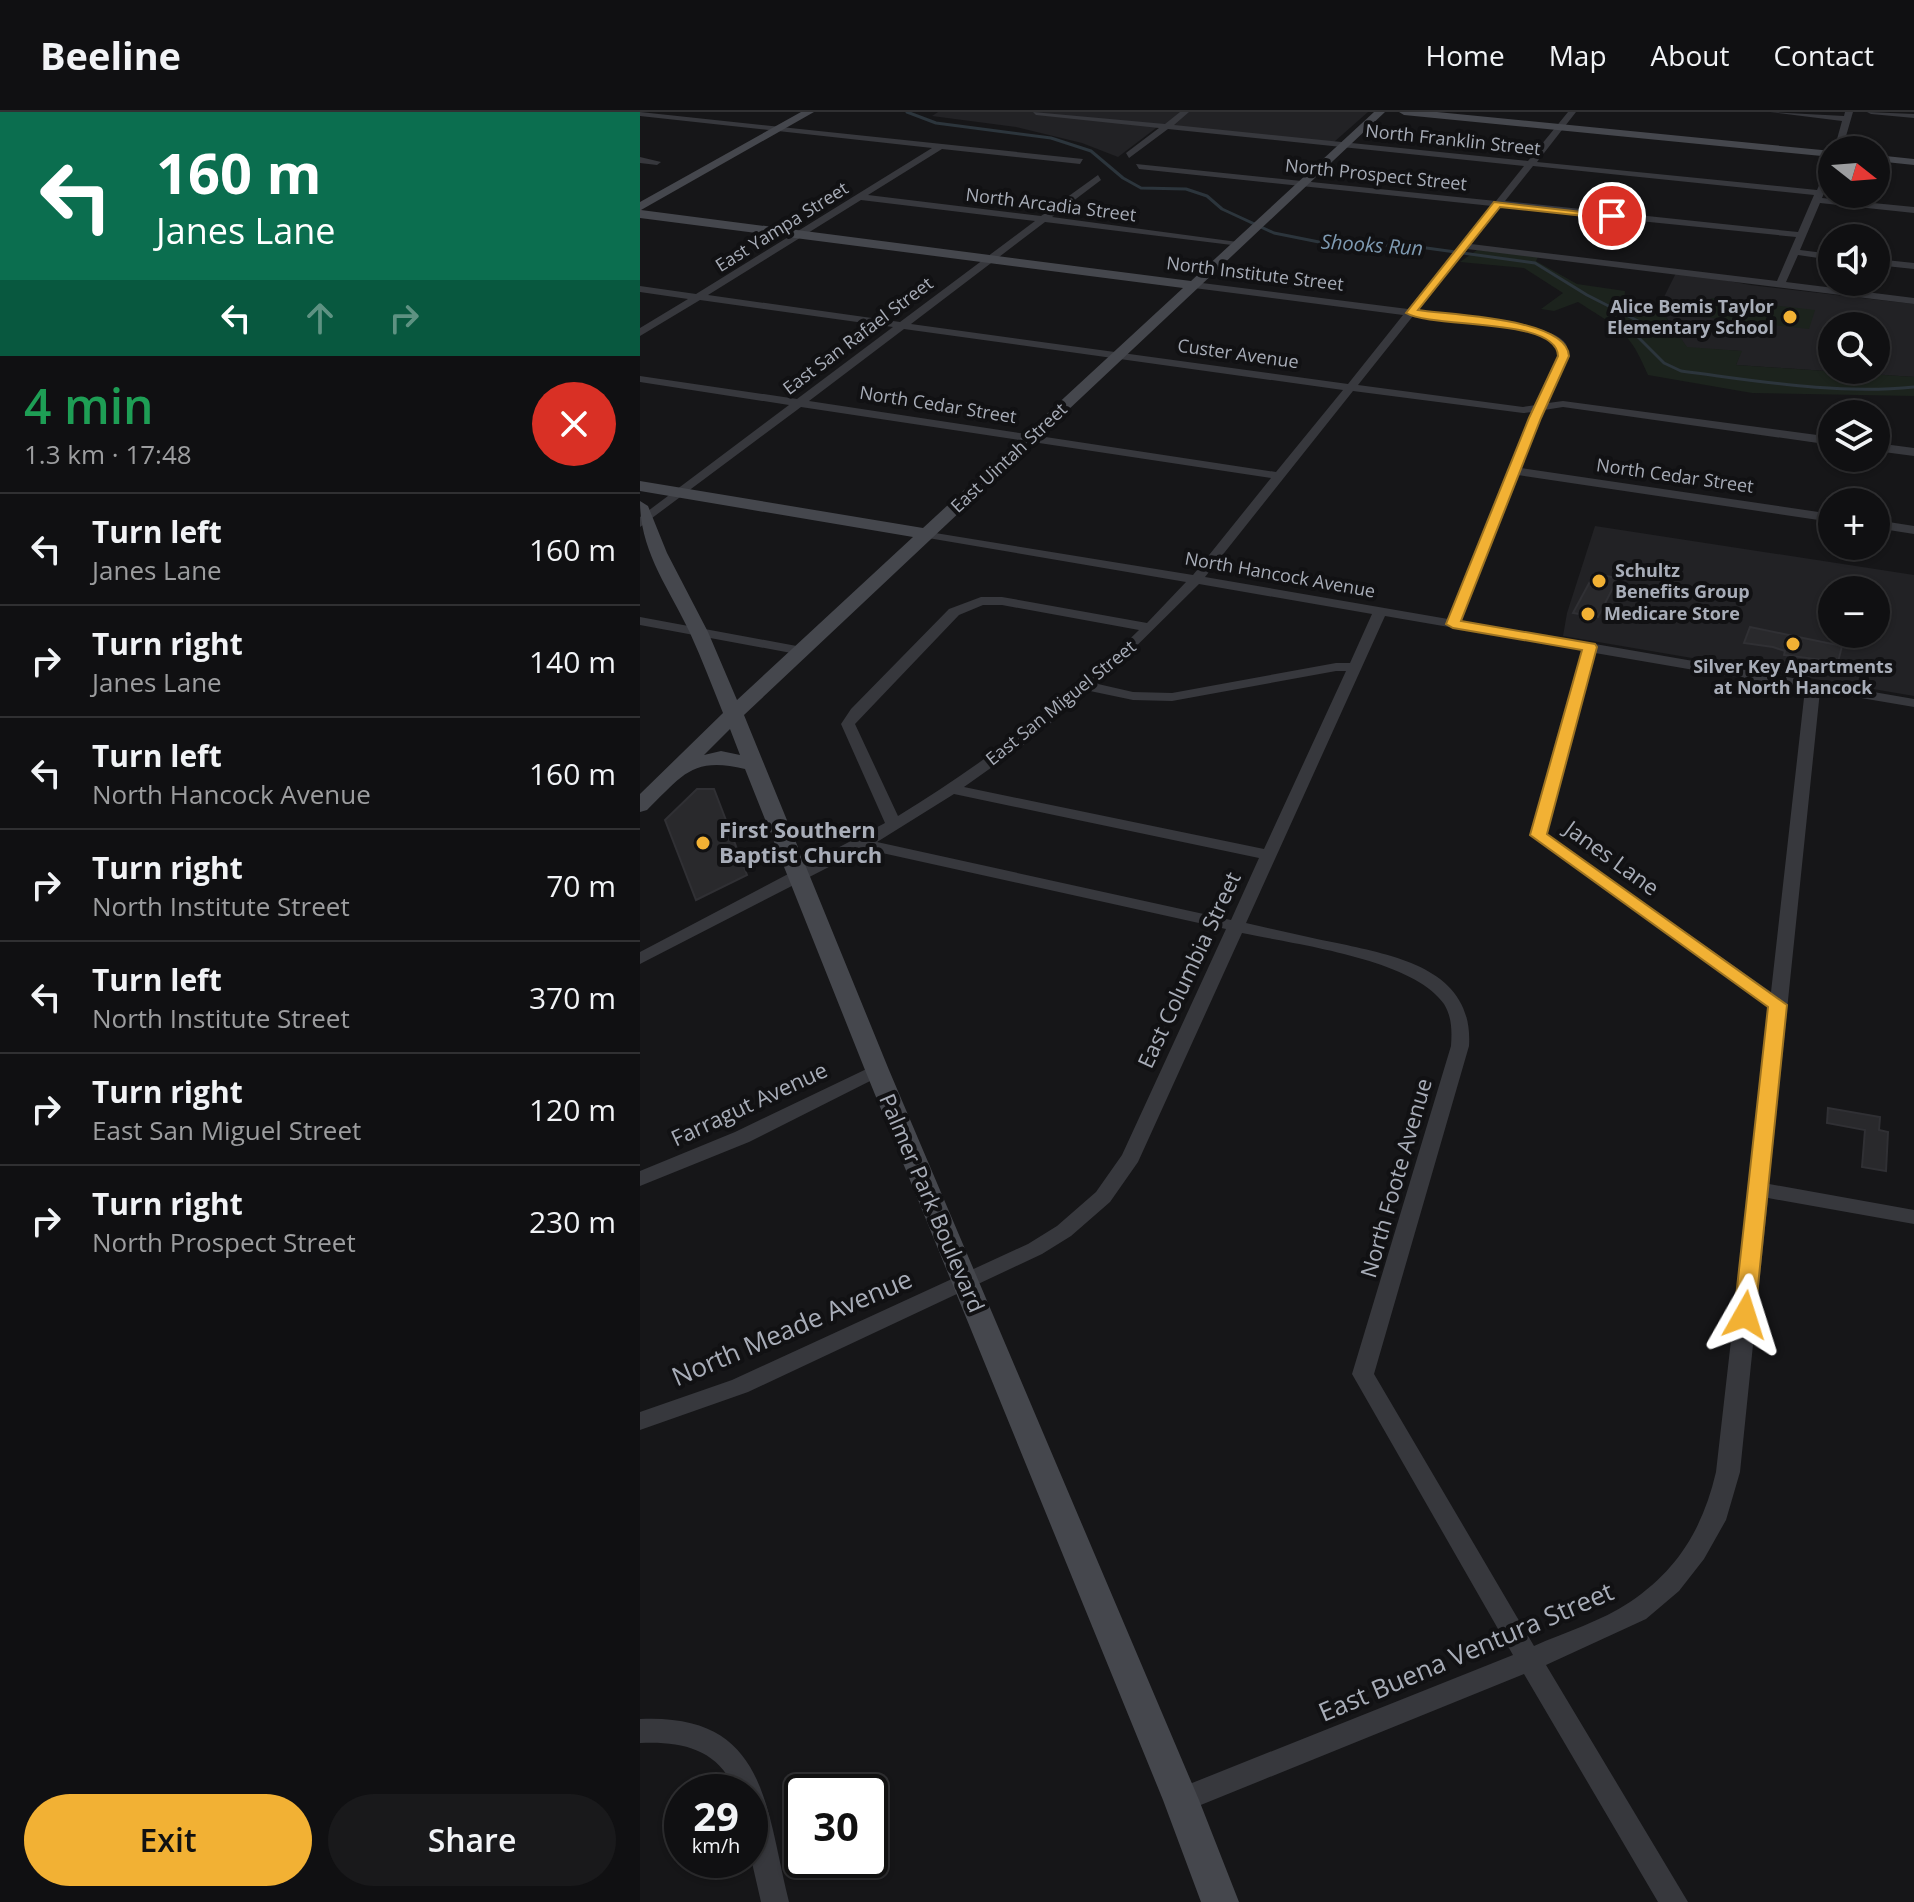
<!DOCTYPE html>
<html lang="en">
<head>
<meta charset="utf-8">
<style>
  :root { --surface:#101012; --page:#19191b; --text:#f1f3f6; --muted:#9c9d9f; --line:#303032; --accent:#f2b134 }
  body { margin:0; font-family:"Open Sans",sans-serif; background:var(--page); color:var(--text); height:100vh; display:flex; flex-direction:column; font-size:30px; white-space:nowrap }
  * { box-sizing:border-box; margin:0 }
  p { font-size:26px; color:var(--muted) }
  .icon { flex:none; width:44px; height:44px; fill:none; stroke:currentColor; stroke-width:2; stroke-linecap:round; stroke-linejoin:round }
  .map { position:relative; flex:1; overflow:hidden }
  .details { display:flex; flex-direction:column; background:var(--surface); width:640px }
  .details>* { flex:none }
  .guide { background:#0b6e4f; color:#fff; overflow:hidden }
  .needle { width:52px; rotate:107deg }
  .controls { position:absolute; left:1178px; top:24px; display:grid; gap:16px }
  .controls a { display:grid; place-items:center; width:72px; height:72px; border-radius:50%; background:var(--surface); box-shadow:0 2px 6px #0004,0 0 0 2px var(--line); font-size:40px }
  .speed { position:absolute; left:24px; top:1662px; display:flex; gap:16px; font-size:40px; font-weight:700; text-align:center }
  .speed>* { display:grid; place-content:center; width:104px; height:104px; border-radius:50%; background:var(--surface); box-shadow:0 2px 6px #0004,0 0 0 2px var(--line); line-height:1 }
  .speed small { font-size:20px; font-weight:400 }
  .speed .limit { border:4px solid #111; border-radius:12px; background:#fff; color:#111 }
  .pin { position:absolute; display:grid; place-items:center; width:68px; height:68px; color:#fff; margin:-34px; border:4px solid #fff; border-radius:50%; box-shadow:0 2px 8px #0007 }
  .me { position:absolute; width:88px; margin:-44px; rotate:6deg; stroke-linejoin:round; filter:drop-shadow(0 0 6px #0008) }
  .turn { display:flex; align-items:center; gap:28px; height:168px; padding:0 24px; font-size:36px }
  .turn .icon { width:104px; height:104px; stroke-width:2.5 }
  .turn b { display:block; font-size:56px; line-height:68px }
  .lanes { display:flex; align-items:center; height:76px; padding:0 24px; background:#0003; justify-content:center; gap:40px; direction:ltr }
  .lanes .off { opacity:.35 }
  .round { display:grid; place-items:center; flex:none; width:84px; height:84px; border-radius:42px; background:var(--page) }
  .head { display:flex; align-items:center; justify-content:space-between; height:136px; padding:0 24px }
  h1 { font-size:48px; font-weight:600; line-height:60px; color:#1e9e55 }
  .button { display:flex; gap:16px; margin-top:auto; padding:16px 24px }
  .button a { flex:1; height:92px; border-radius:48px; background:var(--accent); color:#111; font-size:32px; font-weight:600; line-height:92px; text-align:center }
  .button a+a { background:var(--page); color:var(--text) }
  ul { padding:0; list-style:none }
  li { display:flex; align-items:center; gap:24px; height:112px; padding:0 24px; border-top:2px solid var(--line) }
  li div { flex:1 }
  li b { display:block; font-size:30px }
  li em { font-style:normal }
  header { display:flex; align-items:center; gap:48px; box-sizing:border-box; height:112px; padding:0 40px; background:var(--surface); border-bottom:2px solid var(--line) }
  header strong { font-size:38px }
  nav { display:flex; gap:44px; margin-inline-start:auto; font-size:28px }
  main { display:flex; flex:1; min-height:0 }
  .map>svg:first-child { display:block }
  .built { fill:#222225; fill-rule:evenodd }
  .green { fill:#1c231d }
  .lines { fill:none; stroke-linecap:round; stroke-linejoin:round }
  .stream { stroke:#2c353c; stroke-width:3 }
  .building { fill:#29292c; stroke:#303034; stroke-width:2 }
  .street { fill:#37383d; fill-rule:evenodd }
  .secondary { fill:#45474d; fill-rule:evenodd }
  .route { fill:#f2b134; stroke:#9d7322; stroke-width:2 }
  .poi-dot { fill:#f2b134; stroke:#111113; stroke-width:3 }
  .labels { text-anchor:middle; stroke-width:8; stroke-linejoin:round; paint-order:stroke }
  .far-street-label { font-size:18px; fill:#a8adb8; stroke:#111113 }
  .far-poi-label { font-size:18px; font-weight:bold; fill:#a8adb8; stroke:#111113; text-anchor:start }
  .far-water-label { font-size:20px; font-style:italic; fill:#7f9bb3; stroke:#111113 }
  .poi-label { font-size:22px; font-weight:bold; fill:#a8adb8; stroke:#111113; text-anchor:start }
  .street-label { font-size:22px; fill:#a8adb8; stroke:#111113 }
  .near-street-label { font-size:26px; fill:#a8adb8; stroke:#111113 }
</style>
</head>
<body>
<header>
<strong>Beeline</strong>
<nav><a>Home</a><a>Map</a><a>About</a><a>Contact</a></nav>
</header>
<main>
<section class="details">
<div class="guide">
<div class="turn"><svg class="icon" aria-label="left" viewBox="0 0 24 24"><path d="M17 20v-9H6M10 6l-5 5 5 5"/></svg><div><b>160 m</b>Janes Lane</div></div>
<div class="lanes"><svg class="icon" aria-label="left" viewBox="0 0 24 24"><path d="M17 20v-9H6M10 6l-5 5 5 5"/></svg><svg class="icon off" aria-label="ahead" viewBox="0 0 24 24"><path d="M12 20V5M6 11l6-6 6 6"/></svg><svg class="icon off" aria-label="right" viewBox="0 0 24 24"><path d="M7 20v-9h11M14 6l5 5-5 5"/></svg></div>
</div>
<div class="head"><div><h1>4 min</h1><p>1.3 km · 17:48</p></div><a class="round" style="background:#d93025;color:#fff"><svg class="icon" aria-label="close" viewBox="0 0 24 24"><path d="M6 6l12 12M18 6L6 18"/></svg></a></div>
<ul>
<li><svg class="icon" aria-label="left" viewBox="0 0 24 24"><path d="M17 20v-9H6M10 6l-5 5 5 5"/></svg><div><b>Turn left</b><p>Janes Lane</p></div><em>160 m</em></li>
<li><svg class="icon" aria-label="right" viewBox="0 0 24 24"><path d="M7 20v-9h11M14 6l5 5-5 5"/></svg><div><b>Turn right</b><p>Janes Lane</p></div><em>140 m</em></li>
<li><svg class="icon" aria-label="left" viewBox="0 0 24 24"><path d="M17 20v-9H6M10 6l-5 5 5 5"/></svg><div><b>Turn left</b><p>North Hancock Avenue</p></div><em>160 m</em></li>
<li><svg class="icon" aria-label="right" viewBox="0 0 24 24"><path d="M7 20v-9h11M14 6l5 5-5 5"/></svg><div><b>Turn right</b><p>North Institute Street</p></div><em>70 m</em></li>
<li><svg class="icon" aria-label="left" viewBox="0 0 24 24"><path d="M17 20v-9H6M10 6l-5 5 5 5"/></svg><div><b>Turn left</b><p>North Institute Street</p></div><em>370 m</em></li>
<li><svg class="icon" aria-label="right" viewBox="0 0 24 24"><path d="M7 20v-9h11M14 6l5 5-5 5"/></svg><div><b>Turn right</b><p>East San Miguel Street</p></div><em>120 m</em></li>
<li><svg class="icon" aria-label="right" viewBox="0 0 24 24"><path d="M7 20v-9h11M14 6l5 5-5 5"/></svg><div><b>Turn right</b><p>North Prospect Street</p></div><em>230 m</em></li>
</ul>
<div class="button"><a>Exit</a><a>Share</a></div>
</section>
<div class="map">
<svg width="1274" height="1790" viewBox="0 0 1274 1790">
  <rect width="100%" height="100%" fill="#161618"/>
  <g class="built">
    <path d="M298,0h430l-34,30 -174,-17 -42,32 -36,-14 -66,-16 -84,-11z"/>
    <path d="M1037,159l73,14 164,19v73l-178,-12 5,-14 -54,-3 -28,-41zM1192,214h44v44h-44z"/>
    <path d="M955,414l319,49v121l-351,-60 4,-23zM1192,478h44v44h-44z"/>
  </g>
  <g class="green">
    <path d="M837,138l61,7 -2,4 41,23 48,7 -1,12 35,4 28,40 55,4 -6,14 178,12v19l-162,-3 -104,-18c-19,-46 -30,-47 -70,-73l-24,9 -13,-2 22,-16 -39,-25 -64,-6z"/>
    <path d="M1071,186l104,12 -6,19 -106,-12z"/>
  </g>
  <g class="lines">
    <path class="stream" d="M267,0l29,11 115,15 40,13 32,27 18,10 45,1 21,7 15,13 52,24 50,10 88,3 123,17 52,32 53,27 -2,15 26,26 17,8c78,10 155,24 233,16"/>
  </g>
  <g class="building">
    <path d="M954,462l24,4 -20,39 -25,-4z"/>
    <path d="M1110,515l92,19 -4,16 -54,-7 1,-4 -12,-4 -29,-4z"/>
    <path d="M57,677h17l33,86 -51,25 -31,-80z"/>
    <path d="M1188,996l52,9 -1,13 9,2 -2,39 -24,-4 3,-37 -38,-7z"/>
  </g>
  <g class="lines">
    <g class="street">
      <path d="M0,0l443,47 -3,5 -138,-15 -74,46 173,21 57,-41 3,5 -49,37 193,26 -5,3 -195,-24 -134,102 437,60 55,-69 -209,-27 -5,-3 5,-3 214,27 84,-103 -353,-37 -3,-5 360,37 28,-35 -356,-37 -39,29 -3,-5 33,-25 -123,-13 -3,-3 132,12 15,-12h9l-15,13 354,36 40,-49h8l-39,50 280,28 11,-25 4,-3v13l-10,23 92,9v6l-94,-10 -20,47 32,4v6l-34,-5 -12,27 128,16v6l-447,-55 -49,62c28,3 134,10 148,33 0,0 3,11 3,12l-21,47 15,-2 269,36v8l-269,-38 -19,3 -23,58 311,46v8l-314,-47 -57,146 453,78v8l-94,-16 -51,493 145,26v14l-146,-26 -28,274 -14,48 -22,39 -25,32 -33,28 -100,46 142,237h-30l-134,-228 -343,139 -9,-4 -4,-9 4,-9 341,-136 -161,-281 99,-328c1,-15 1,-29 -7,-42 -30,-45 -150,-60 -202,-71l-104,229 -28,40 -39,34 -29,18 -294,138 -108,38v-18l92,-32 296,-136 29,-18 39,-34 26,-37 104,-226 -362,-80 -224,115v-12l245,-129 -44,-99 10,-15 98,-100 32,-12h21l145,26 39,-41 -258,-44 -6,-4 1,-3 270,44 78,-97 -470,-71 -161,120v-10l149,-112 -149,-23v-6l157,23 96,-72 -193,-27 -60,36v-8l48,-29 -48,-7v-6l56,8 236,-146 -292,-32zM893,54l281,29 -16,37 -293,-31zM221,88l174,21 -135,101 -192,-27zM861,95l295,30 -19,44 -306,-37zM773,204c46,6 104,4 143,29l3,11 -23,49 -13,2 -165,-22zM264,217l439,61 -67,82 -467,-71zM713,279l170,22 9,-1 -84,207 -243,-42zM559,472l173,30 -22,49h-14l-164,30 -39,-1 -35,-8zM343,493h19l137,25c-73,72 -155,133 -241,186l-43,-92 104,-109zM745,504l197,34 -52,185 239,172 -53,465c-13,55 -37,97 -86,130 -28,19 -65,30 -96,44l-160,-272 95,-328c5,-77 -73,-90 -132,-103 -30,-6 -60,-13 -91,-20zM955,541l210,36 -34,303 -225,-158zM696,559h10l-82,178 -300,-62 62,-44 64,-52 43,9 39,1zM314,682l305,64 -28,62 -354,-78z"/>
      <path d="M1130,0l74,4 1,-4h8l-11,38h-8l8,-29z"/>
      <path d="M1227,0l47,2v4l-43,-4z"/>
      <path d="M0,45l21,5 -4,3 -17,-2z"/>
      <path d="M1236,147l38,4v6l-38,-4z"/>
      <path d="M1236,331l38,5v8l-38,-5z"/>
      <path d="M1236,408l38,6v8l-38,-6z"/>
      <path d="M0,505l162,30 7,4 -7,4 -162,-30z"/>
      <path d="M237,952l9,6 -2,4 -135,68 -109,44v-15l95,-39z"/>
      <path d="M0,1607c127,-6 125,87 149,183h-28l-11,-48v-62h-14c-17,-43 -54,-51 -96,-49z"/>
    </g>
    <g class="secondary">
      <path d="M161,0h13l-173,98 550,71 183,-169h11l-641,603 145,355 310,730 40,102h-38l-38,-102 -298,-730 -120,-301c-53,-13 -63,7 -98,41l-7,2v-18l83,-81c-11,-27 -21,-54 -33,-80 -21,-45 -50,-81 -50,-132l8,5 19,47 41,79 29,68 176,-163 -273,-46v-10l283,47 260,-240 -543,-70v-16zM90,617l10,26 -19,-4 -17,4z"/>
      <path d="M759,0h38l395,39v6l-428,-42z"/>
      <path d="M1236,43l38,4v6l-38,-4z"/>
    </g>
  </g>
  <path class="route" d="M854,90l123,14 -5,3 -112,-12 -82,103c32,5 149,8 151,46l-28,62 -80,203 134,23 2,3 -50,187 240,171 -32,310 -3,5 -7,3 -8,-3 -3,-5 34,-308 -238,-172 52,-185 -129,-22 -7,-4 83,-206 29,-62c-1,-39 -125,-27 -152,-43z"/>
  <g class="poi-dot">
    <circle cx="1150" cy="205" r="8"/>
    <circle cx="959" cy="469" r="8"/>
    <circle cx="948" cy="502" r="8"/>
    <circle cx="1153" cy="532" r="8"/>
    <circle cx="63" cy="731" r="8"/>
  </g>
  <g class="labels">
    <g class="far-street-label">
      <text transform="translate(813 28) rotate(6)" y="6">North Franklin Street</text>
      <text transform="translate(736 63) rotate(6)" y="6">North Prospect Street</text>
      <text transform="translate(411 93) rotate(7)" y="6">North Arcadia Street</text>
      <text transform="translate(142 115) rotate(-32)" y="6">East Yampa Street</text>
      <text transform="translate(615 162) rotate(7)" y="6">North Institute Street</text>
      <text transform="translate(218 224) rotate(-37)" y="6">East San Rafael Street</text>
      <text transform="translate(598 242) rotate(8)" y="6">Custer Avenue</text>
      <text transform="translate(298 293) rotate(9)" y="6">North Cedar Street</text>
      <text transform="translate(369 346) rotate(-43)" y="6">East Uintah Street</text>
      <text transform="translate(1035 364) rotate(8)" y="6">North Cedar Street</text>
      <text transform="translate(640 463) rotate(10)" y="6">North Hancock Avenue</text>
      <text transform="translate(421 591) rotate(-39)" y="6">East San Miguel Street</text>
    </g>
    <g class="far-poi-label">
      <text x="1134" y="201" text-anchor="end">Alice Bemis Taylor<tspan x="1134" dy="21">Elementary School</tspan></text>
      <text x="975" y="465">Schultz<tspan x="975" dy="21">Benefits Group</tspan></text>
      <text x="964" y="508">Medicare Store</text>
      <text x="1153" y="561" text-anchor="middle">Silver Key Apartments<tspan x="1153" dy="21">at North Hancock</tspan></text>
    </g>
    <g class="far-water-label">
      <text transform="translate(732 133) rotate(4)" y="7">Shooks Run</text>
    </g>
    <g class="poi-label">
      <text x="79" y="726">First Southern<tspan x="79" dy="25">Baptist Church</tspan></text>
    </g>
    <g class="street-label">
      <text transform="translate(972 746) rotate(36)" y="8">Janes Lane</text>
      <text transform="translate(549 858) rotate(-65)" y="8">East Columbia Street</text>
      <text transform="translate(109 992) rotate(-25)" y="8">Farragut Avenue</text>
      <text transform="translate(756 1066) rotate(-74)" y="8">North Foote Avenue</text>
      <text transform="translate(292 1091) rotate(67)" y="8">Palmer Park Boulevard</text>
    </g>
    <g class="near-street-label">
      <text transform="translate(152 1216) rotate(-23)" y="9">North Meade Avenue</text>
      <text transform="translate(826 1540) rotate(-23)" y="9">East Buena Ventura Street</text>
    </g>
  </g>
</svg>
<div class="controls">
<a><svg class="needle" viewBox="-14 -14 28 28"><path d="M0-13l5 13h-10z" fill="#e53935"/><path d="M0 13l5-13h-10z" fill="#9c9d9f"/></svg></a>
<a><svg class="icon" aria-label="sound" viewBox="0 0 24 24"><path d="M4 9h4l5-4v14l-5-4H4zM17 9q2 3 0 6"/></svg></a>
<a><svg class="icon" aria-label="search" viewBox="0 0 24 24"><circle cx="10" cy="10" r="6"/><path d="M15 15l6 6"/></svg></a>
<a><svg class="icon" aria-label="layers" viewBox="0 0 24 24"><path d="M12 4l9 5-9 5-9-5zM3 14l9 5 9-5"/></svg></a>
<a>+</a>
<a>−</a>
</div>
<div class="speed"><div>29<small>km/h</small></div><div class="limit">30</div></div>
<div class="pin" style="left:972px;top:104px;background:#d93025"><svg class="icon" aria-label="arrive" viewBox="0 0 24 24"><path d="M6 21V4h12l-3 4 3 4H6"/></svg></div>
<svg class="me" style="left:1105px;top:1203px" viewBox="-20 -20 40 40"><path d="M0-17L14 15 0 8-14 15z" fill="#f2b134" stroke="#fff" stroke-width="4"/></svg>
</div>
</main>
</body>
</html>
